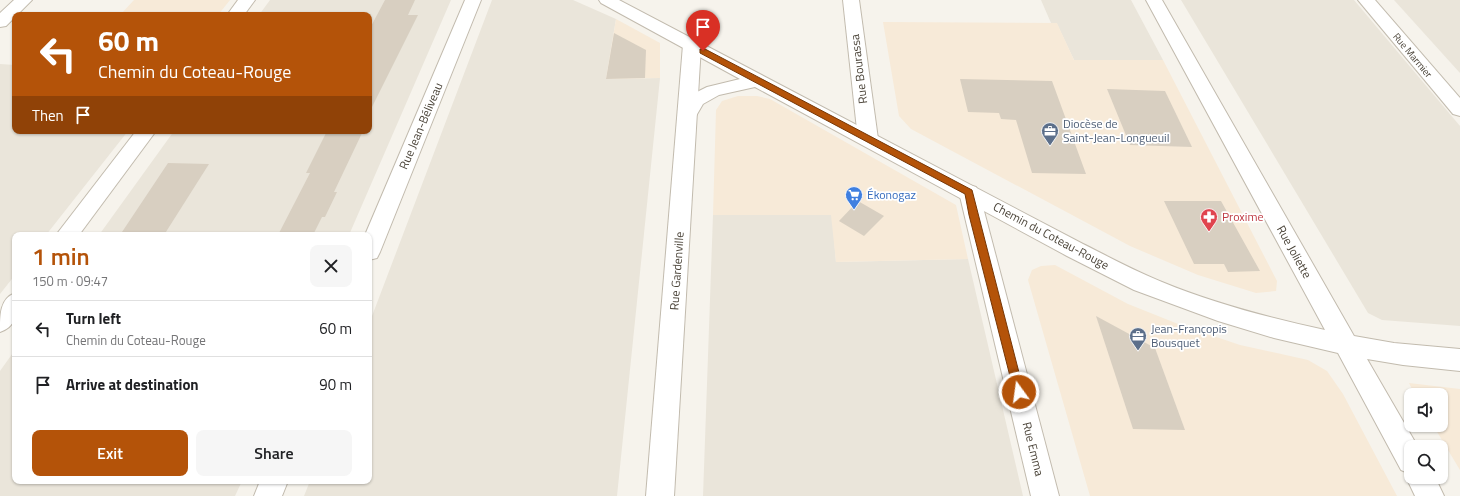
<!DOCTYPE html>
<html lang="en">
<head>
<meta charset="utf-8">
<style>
  :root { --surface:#fff; --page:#f6f6f6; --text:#202124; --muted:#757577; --line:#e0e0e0; --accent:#b45309 }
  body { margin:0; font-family:"Titillium Web",sans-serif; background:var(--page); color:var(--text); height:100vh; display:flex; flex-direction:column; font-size:15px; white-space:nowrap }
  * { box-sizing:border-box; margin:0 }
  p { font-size:13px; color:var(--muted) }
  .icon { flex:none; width:22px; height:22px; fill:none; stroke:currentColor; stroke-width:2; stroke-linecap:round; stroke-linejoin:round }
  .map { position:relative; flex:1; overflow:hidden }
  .details { position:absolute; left:12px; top:232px; width:360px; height:252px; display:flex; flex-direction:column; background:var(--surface); border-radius:8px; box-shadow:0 1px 3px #0004 }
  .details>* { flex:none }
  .top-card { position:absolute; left:12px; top:12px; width:360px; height:122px; border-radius:8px; box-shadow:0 1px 3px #0004; background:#b45309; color:#fff; overflow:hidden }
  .buttons { position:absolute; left:1404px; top:388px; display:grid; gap:8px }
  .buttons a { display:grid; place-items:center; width:44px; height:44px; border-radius:8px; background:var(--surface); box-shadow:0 1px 3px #0004; font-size:20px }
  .pin { position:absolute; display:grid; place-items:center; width:34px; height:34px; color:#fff; margin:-41px -17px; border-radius:50% 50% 50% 0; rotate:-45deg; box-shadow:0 0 4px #0007 }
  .pin .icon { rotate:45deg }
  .me { position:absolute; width:44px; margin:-22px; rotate:346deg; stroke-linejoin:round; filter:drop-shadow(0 0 3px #0008) }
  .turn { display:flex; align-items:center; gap:14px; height:84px; padding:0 20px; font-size:18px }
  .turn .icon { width:52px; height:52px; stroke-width:2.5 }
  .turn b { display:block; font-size:28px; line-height:34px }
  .then { display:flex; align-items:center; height:38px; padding:0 20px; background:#0003; gap:8px; font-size:15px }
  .round { display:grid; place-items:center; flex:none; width:42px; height:42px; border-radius:8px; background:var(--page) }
  .summary { display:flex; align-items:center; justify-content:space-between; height:68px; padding:0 20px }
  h1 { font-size:24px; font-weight:600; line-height:30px; color:var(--accent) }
  .primary-button { display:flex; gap:8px; margin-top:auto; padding:8px 20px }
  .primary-button a { flex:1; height:46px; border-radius:8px; background:var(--accent); color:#fff; font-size:16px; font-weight:600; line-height:46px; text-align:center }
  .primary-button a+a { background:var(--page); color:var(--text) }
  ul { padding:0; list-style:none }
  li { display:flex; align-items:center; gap:12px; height:56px; padding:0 20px; border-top:1px solid var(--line) }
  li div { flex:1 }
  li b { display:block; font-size:15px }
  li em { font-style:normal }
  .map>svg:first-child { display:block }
  .residential { fill:#eae5da }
  .commercial { fill:#f7ead8 }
  .building { fill:#d8cfc1 }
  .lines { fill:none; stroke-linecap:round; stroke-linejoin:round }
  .minor-casing { stroke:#c2bbae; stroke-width:2 }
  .tertiary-casing { stroke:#c2bbae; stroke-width:2 }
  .minor { fill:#fff; fill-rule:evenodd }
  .tertiary { fill:#fff; fill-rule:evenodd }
  .route { fill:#b45309; stroke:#753606 }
  .labels { text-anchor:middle; stroke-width:3.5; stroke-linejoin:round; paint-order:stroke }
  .far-street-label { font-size:10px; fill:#4b4439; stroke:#fff }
  .street-label { font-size:12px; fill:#4b4439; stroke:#fff }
  .service-label { font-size:12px; fill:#4e5e75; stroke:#fff; text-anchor:start }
  .shop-label { font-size:12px; fill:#366cbe; stroke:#fff; text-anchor:start }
  .health-label { font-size:12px; fill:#be3a42; stroke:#fff; text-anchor:start }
</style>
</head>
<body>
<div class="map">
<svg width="1460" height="496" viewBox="0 0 1460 496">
  <rect width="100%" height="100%" fill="#f6f3ec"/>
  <g class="residential">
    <path d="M270,0h181l-102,235h-250l75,-104h195v-116h-110z"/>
    <path d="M492,0h81l43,19 -10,60 54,-1 -43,418h-313l6,-15h59v-157z"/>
    <path d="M1041,0h90l32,60h-89l-17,-36 -6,-1z"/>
    <path d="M1181,0h173l106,126v200l-78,-6 -14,-7z"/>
    <path d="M1394,0h66v73z"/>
    <path d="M0,64l15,1v66h113l-82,104h-31v40l-15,19z"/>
    <path d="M713,215h119l4,47 132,-3 55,237h-320z"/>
    <path d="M15,350v131h227l-7,15h-235v-125z"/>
  </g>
  <g class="commercial">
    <path d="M134,0h96l-12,15 -96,-2z"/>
    <path d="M616,19l44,24v35l-54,1z"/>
    <path d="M883,22l174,1 17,37h89l114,221 -1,10 -20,2 -58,-18 -68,-29 -219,-117 -12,-13z"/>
    <path d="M738,96h19l13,3 186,106 12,54 -132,3 -5,-47h-118l3,-105 6,-9z"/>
    <path d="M1055,265l73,39 50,20 62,21 68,15 19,11 16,23 54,102h-307l-62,-216 4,-10 9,-4z"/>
    <path d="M1409,383l51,6v81l-27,-45h8v-30h-26z"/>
  </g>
  <g class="building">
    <path d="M385,0h30l-7,15h10l-49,98v-83z"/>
    <path d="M614,33l32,17 -1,28 -39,1z"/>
    <path d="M960,79l92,2 34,93 -54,-1 -16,-53 -15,-1 -2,-6 -31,-1z"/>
    <path d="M1107,89l58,2 27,56 -62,-2z"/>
    <path d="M327,131h36l-29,61h3l-12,25h-3l-9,18h-35l32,-62h-4z"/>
    <path d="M168,163l41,1 -45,71h-44z"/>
    <path d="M858,201l26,15 -20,20 -25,-15z"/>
    <path d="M1164,201h57l39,70 -32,1 -4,-8h-30z"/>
    <path d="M1096,316l59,32 30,82 -52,-1z"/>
  </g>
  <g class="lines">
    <g class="minor-casing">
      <g id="minor">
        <path d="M14,0h18l-15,15h-2v2l-9,9 -6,1v-14z"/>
        <path d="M238,0h17l-11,15h-17z"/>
        <path d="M465,0h16l-101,252 -3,6 -8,2v-25h-4z"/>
        <path d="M843,0h16l19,139 -3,5 -7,2 -7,-2 -3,-5z"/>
        <path d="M1358,0h17l85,98v18l-7,-2z"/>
        <path d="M692,40l6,1 3,4 -27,451h-28l37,-451 3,-4z"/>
        <path d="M136,131h20l-77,104h-23z"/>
        <path d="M969,185l7,2 3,5 80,304h-28l-72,-304 3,-5z"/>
        <path d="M15,293c0,17 5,32 -15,39 0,-18 0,-33 15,-39z"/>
        <path d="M260,481h28l-6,15h-28z"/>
      </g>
    </g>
    <g class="tertiary-casing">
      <path id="tertiary" d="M599,0h20l464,244c26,13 52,27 79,38 53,22 108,36 163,48l-179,-330h16l192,336 40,7 66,6v22l-57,-6 -36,-6 51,88h-7v30h24l9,19h-29l-9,-19 2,-4 -7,-3 -63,-117 -64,-15 -56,-17 -84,-31 -67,-34 -312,-169 -36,8 -16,9 -7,12 -7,2 -7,-2 -2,-4 9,-16 18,-9 33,-8 -139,-76z"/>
    </g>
    <use href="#minor" class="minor"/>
    <use href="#tertiary" class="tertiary"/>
  </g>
  <path class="route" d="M700,49h5l267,141 52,202 -1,4 -4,1 -4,-1 -1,-4 -45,-177 -4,-21 -265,-141z"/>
  <defs>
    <g id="office-pin" transform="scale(0.9)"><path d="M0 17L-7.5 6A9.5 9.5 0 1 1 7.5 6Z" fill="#5c6f8a" stroke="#fff"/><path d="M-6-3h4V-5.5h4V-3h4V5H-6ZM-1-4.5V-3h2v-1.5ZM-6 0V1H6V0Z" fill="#fff"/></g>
    <g id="supermarket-pin" transform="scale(0.9)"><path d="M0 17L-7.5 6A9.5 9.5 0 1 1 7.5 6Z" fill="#3f7fe0" stroke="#fff"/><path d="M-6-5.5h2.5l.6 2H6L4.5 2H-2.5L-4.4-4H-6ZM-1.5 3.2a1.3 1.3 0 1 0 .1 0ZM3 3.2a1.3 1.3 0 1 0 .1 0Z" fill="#fff"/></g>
    <g id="pharmacy-pin" transform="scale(0.9)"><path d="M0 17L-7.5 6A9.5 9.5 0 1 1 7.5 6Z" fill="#e0444e" stroke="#fff"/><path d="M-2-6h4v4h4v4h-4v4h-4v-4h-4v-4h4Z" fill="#fff"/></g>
  </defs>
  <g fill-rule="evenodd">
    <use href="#office-pin" x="1050" y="131"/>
    <use href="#supermarket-pin" x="854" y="195"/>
    <use href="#pharmacy-pin" x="1209" y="217"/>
    <use href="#office-pin" x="1138" y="336"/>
  </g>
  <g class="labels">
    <g class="far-street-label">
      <text transform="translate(1413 55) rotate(50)" y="4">Rue Marmier</text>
    </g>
    <g class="street-label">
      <text transform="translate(859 69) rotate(-97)" y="4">Rue Bourassa</text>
      <text transform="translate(421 126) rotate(-67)" y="4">Rue Jean-Béliveau</text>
      <text transform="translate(1051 236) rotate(28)" y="4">Chemin du Coteau-Rouge</text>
      <text transform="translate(1294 252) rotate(61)" y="4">Rue Joliette</text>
      <text transform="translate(677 271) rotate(-86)" y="4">Rue Gardenville</text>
      <text transform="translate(1033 449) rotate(76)" y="4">Rue Emma</text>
    </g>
    <g class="service-label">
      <text x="1063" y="128">Diocèse de<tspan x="1063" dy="14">Saint-Jean-Longueuil</tspan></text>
      <text x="1151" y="333">Jean-Françopis<tspan x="1151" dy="14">Bousquet</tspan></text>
    </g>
    <g class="shop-label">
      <text x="867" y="199">Ékonogaz</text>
    </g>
    <g class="health-label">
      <text x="1222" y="221">Proxime</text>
    </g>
  </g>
</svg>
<div class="buttons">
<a><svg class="icon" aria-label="sound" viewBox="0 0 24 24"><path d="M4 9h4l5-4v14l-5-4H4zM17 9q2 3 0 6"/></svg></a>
<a><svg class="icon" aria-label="search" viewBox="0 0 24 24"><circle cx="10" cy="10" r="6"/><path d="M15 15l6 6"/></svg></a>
</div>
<div class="pin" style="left:703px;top:51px;background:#d93025"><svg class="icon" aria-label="arrive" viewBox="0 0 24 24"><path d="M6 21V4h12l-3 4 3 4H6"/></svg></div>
<svg class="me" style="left:1019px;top:392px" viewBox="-20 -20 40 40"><circle r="17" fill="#b45309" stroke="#fff" stroke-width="3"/><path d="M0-11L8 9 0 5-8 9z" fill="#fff"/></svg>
<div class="top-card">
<div class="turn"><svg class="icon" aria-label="left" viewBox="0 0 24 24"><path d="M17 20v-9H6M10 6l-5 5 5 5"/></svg><div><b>60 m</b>Chemin du Coteau-Rouge</div></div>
<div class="then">Then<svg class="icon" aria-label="arrive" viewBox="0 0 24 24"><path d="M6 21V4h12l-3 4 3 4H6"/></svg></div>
</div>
<section class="details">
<div class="summary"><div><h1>1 min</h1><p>150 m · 09:47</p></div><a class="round"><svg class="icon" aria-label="close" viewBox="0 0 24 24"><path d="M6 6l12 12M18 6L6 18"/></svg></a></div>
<ul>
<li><svg class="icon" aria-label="left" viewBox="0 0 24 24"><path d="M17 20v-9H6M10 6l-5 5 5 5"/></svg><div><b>Turn left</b><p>Chemin du Coteau-Rouge</p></div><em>60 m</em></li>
<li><svg class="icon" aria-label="arrive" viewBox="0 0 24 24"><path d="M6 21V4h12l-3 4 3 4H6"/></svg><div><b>Arrive at destination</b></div><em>90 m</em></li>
</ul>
<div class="primary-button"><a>Exit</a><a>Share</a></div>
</section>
</div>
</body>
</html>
